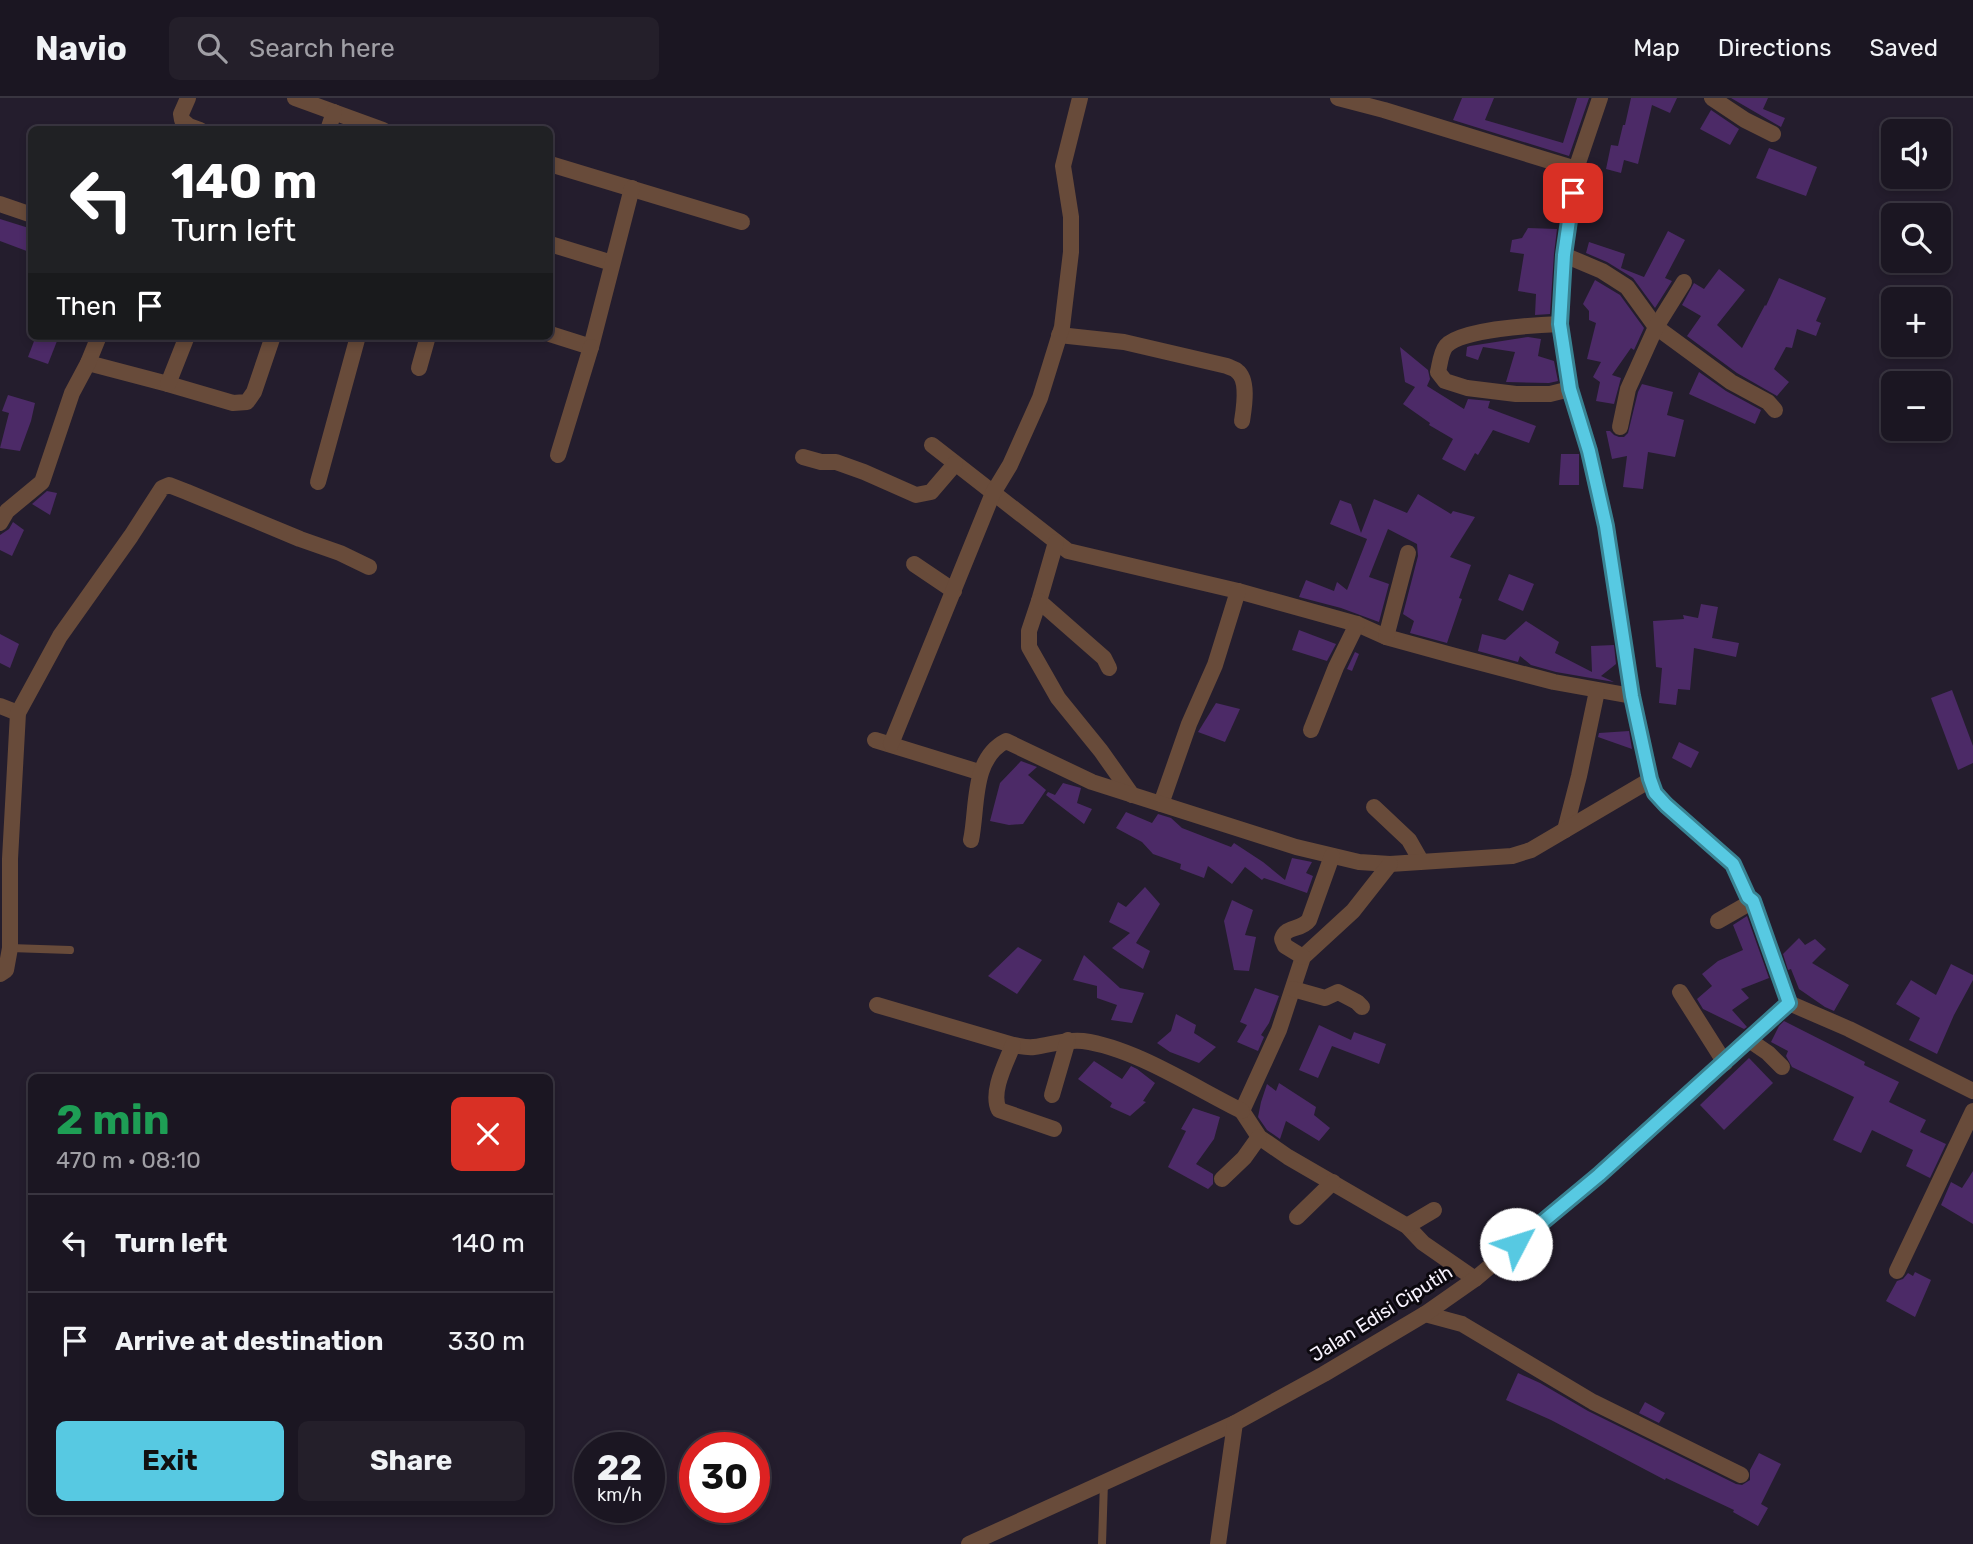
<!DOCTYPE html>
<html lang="en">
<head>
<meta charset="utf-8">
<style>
  :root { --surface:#1b1622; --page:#241f2a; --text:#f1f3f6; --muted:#a09fa5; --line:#393540; --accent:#57c9e2 }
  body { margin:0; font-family:Rubik,sans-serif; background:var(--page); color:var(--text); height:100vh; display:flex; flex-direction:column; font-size:26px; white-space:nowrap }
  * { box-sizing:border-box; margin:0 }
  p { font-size:23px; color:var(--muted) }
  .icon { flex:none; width:38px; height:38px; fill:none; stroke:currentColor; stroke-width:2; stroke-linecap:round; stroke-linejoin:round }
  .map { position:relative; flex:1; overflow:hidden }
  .panel { position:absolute; left:28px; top:976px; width:525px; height:441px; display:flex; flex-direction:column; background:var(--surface); border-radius:10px; box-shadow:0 4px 10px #0003,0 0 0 2px var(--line) }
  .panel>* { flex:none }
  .guide { position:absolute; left:28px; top:28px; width:525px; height:214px; border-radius:10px; box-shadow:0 4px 10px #0003,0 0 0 2px var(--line); background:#202124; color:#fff; overflow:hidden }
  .tools { position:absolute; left:1881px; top:21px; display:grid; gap:14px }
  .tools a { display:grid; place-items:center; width:70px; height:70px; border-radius:10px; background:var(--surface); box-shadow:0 4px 10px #0003,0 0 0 2px var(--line); font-size:35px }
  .speed { position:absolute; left:574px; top:1334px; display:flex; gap:14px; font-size:35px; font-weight:700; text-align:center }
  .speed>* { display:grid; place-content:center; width:91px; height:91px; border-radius:50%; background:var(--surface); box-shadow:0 4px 10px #0003,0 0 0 2px var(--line); line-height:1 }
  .speed small { font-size:18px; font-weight:400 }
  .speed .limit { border:10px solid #d22; background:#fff; color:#111 }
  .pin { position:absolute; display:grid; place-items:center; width:60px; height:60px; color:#fff; margin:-30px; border-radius:14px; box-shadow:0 4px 10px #0006 }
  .me { position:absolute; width:77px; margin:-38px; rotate:50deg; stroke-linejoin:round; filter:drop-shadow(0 0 5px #0008) }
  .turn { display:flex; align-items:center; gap:24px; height:147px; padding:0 28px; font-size:32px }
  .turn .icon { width:91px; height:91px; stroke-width:2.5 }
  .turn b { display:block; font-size:49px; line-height:60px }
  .then { display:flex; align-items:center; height:66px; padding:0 28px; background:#0003; gap:14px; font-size:26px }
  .round { display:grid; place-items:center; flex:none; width:74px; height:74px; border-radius:10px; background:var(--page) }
  .head { display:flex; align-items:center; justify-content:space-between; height:119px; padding:0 28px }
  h1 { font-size:42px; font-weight:700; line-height:52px; color:#1e9e55 }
  .action { display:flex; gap:14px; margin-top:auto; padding:14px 28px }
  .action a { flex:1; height:80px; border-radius:10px; background:var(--accent); color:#111; font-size:28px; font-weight:700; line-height:80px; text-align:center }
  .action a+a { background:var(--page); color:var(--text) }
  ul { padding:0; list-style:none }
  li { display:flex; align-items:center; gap:21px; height:98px; padding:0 28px; border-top:2px solid var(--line) }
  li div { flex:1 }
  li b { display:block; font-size:26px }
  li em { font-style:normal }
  header { display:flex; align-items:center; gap:42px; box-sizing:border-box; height:98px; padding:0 35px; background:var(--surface); border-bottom:2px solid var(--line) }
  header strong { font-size:33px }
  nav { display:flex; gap:38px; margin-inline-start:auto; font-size:24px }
  .search { width:490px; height:63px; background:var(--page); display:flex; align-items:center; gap:18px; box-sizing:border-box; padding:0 24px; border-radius:10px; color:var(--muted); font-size:26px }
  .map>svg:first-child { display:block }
  .building { fill:#4c2a67 }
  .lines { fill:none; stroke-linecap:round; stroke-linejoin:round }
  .service { stroke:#684b3a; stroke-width:8 }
  .minor { stroke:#684b3a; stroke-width:16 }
  .route-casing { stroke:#398393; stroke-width:18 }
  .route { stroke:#57c9e2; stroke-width:12 }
  .labels { text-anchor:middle; stroke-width:6; stroke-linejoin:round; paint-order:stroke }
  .street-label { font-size:19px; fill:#f7f2fd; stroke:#0c090f }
</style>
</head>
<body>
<header>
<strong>Navio</strong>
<div class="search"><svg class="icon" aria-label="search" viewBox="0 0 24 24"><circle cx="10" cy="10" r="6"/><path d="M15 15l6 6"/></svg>Search here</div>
<nav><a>Map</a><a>Directions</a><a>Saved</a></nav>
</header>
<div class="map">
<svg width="1973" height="1446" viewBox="0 0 1973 1446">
  <rect width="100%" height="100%" fill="#241d2d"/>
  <g class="building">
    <path d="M1462,0h32l-9,22 78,23 14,-45h12l-20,58 -116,-36z"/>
    <path d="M1631,0h46l-7,15 -18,-8 -14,59 -14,-4 -3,13 -15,-4 5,-24 7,1 5,-21h2z"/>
    <path d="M1731,0h37l-5,11 22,9 -4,9z"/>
    <path d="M1711,12l28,19 -9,16 -30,-16z"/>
    <path d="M1769,50l48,19 -11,29 -50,-18z"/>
    <path d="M0,121l32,10v24l-32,-12z"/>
    <path d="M1528,130l29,1 -3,25 -4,60 -15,1 1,-21 -18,-3 6,-37 -14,-2 2,-12 10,-2z"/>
    <path d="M1668,133l17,9 -20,38 7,3 -17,27 -22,-30 -26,-16 -21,-9 3,-11 36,12 -4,14 23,9z"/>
    <path d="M1719,171l26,21 -28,35 25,23 23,-43 1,1 13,-28 47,20 -10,23 5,2 -5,13 -19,-7 -5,19 -6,-1 -12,22 15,13 -12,14 -40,-23 -50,-37 14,-20 -19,-11 12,-22 10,6z"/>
    <path d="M1595,182l25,15 24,33 -10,22 -3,-2 -19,27 9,3 -7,26 -18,-3 4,-19 -7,-5 8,-15 -14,-3 9,-36 -7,-3v-9l-6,-7z"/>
    <path d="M36,238h23l-11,28 -20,-7z"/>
    <path d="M1528,239l13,2 -3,17 16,5 4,20 -9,2 -43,-1 9,-30 -32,-5 -5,13 -12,-4 1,-9 3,-1z"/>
    <path d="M1400,249l28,23 2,9 -3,7 37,23 4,-10 22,2 -2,7 48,18 -7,17 -36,-13 -15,25 -3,-2 -10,18 -23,-12 11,-20 -24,-14 1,-2 -27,-19 12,-17 -10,-5z"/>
    <path d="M1699,274l27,19 35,19 -6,14 -66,-30z"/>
    <path d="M1642,286l31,8 -6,23 17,5 -9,37 -27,-5 -5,37 -20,-2 4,-31 -15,3 -6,-28h4l4,4 5,2h5l4,-4 10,-41z"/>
    <path d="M8,297l27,8 -4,18 -11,30 -20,-3 9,-35 -7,-2z"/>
    <path d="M1561,356h18v31h-20z"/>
    <path d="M47,393l10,2 -7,22 -18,-11z"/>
    <path d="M1418,396l33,20 2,-3 22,6 -25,40 21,8 -12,33 3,1 -15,44 -37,-10 4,-12 -11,-7 15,-58 -1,-12 -29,-15 -19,48 20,7 -10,38 -38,-14 -42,-11 7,-17 28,11 3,-9 10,8 20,-51 -37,-15 10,-24 11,4 10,29 13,-34 33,14z"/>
    <path d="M13,424l11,8 -12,26 -12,-6v-15l9,-6z"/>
    <path d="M1509,476l25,10 -11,27 -25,-11z"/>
    <path d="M1701,506l17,3 -6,31 27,5 -3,14 -42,-9 -4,42 -12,-1 -2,16 -17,-2 3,-35 -6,-1 -3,-46 31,-2 -1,-4 15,3z"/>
    <path d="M1526,523l33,21 -4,11 37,19 -1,-26 23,-1 2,19 -15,12 13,6 -58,-10 -25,-7 -11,-9 -2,6 -40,-11 4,-17 23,6z"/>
    <path d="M1299,532l37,14 -9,17 -35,-11z"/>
    <path d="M0,536l19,10 -9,24 -10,-5z"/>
    <path d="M1355,554l4,2 -7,17 -5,-2z"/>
    <path d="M1952,592l21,56v17l-15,7 -27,-72z"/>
    <path d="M1216,605l24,6 -15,33 -27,-10z"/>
    <path d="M1629,633l3,18 -34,-12 1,-4z"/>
    <path d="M1679,644l20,10 -8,16 -19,-10z"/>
    <path d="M1021,663l16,6 -9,8 18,15 -23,34 -14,1 -19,-4 10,-38z"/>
    <path d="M1063,685l18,5 -4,15 15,6 -8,15 -38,-29 2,-3 7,3z"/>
    <path d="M1126,714l26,11 6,-9 13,4 11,10 49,19 3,-4 29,19 22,18 7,-22 20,4 -6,11 7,3 -6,17 -43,-15 -2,2 -17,-13 -13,17 -24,-18 -4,12 -24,-9 1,-5 -28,-10 -11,-12 -26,-14z"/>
    <path d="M1145,789l15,17 -24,39 14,8 -7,18 -31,-21 18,-15 -21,-11 9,-20 8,5z"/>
    <path d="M1232,802l21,10 -8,25 11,2 -7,34 -15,-1 -10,-49z"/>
    <path d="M1747,818l22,62 -28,11 8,9 -17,12 15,17 -3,2 -41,-20 -6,-10 15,-13 -10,-12 16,-13 25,-11 -10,-25z"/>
    <path d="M1799,840l6,7 10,-6 11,10 -14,14 37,22 -15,26 -9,-4 -26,-18 -8,-20 -3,1 -5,-16z"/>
    <path d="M1018,849l24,13 -25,34 -29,-18z"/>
    <path d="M1084,857l36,33 24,5 -12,30 -21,-3 6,-15 -20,-7v-12l-24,-6z"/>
    <path d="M1951,866l22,11v5l-19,35 -17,39 -28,-14 11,-22 -24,-14 15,-24 25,15z"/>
    <path d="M1255,890l24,8 -10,27 -8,12 3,2 -6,14 -21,-9 10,-17 -7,-3z"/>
    <path d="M1176,916l20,11 -2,8 22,14 -17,16 -29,-11 -13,-9 14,-12z"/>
    <path d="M1784,923l81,41 -1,3 35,17 -10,20 37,18 -6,12 26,12 -16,34 -24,-12 7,-16 -41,-20 -11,23 -28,-13 21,-43 -62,-30 -6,-11 2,-5 -17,-9 8,-16z"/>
    <path d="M1319,927l32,15 3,-8 32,12 -7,20 -47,-18 -14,32 -19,-8z"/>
    <path d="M1749,960l24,25 -49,47 -24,-25z"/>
    <path d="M1094,963l28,18 9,-13 6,3 18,14 -12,18 3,1 -16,14 -20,-9 2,-4 -34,-24z"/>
    <path d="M1279,985l37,24 -2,8 16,13 -11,13 -33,-20 -6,18 -13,-9 -9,-13 3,-15 6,-18 9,7z"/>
    <path d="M1193,1010l27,9 -6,22 -18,25 17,10v10l-5,5 -40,-22 18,-36 -5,-2z"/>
    <path d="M1973,1073v53l-32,-19 10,-23 11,6z"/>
    <path d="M1915,1174l16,8 -16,37 -29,-16 11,-20 6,-2 5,-6 5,3z"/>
    <path d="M1518,1275l22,10 48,28 148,73 6,1 8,-5v-10l9,-17 22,11 -20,40 7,4 -10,18 -25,-14 1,-2 -68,-32 -1,2 -114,-60 -45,-20z"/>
    <path d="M1645,1304l20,11 -6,10 -20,-10z"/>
  </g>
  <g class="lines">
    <g class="service">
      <path d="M10,850l60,2"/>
      <path d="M1102,1446l2,-62"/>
    </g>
    <g class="minor">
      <path d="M188,0l-7,16 1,6 7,6 11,4"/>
      <path d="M295,0l88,32"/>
      <path d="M1338,0l46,12 192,59"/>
      <path d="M1600,0l-24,71 -12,86 -4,69 10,65 19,62 17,75 26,170 18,84 5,13 11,12 67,59 15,33 5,4 36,102 60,26 124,62"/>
      <path d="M1712,0l33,22 28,14"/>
      <path d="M328,32l6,-18"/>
      <path d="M550,66l192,58"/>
      <path d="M0,106l32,11"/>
      <path d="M550,146l62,19"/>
      <path d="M1564,157l38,16 25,16 29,40 75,55 37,20 7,8"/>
      <path d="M1560,226c-24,1 -99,5 -114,22 -5,6 -6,17 -8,26l7,9 22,7 49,6h34l20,-5"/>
      <path d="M550,236l41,13 41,-159"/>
      <path d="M1059,237l65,7 103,24c3,2 7,2 10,5 12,9 7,37 5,50"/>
      <path d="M88,265l80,21 65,19 14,-1 7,-10 19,-56"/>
      <path d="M419,270l9,-32"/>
      <path d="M168,286l19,-48"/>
      <path d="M1620,329l8,-38 28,-62 28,-45"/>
      <path d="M932,347l136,106 170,40 119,33 29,13 69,19 99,26 78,14"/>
      <path d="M558,357l33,-108"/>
      <path d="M803,359l18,5h15l28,10 52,23 15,-3 24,-28"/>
      <path d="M318,384l40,-146"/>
      <path d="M0,425l7,-12 35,-29 30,-89 16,-30 11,-27"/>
      <path d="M1056,444l-17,59 65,57 5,10"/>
      <path d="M914,466l40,27"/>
      <path d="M1039,503l-10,30v16l29,51 43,53 31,44"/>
      <path d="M1386,539l22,-84"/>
      <path d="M0,608l18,7"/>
      <path d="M1311,632l25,-63 21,-43"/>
      <path d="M875,642l104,32"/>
      <path d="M891,646l102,-251 17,-28 30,-67 22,-71 9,-75v-35l-8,-51 17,-68"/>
      <path d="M1161,706l28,-80 26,-59 23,-74"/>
      <path d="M1374,709l35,33 12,21"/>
      <path d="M1565,732l14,-54 18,-85"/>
      <path d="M971,742c7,-33 0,-81 35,-99l86,41 204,65 63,15 31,2 122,-8 19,-6 119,-70"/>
      <path d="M1390,766l-37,47 -50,46 -24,73 -37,81 17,26 29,20 119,69 16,17 52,36"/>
      <path d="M1718,823l35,-20"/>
      <path d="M1303,859l-18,-11 -3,-7c4,-14 19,-8 27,-19l23,-64"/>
      <path d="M0,876l6,-4 4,-22v-89l8,-146 42,-77 71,-100 31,-48 7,-3 18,7 113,47 40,14 29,14"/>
      <path d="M1293,891l32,9 13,-6 19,10 5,5"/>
      <path d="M1680,894l45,71"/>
      <path d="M877,907l136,40c7,1 14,3 21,2 17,-2 31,-8 49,-6 52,7 112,47 159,70"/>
      <path d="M1749,942l19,13 14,14"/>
      <path d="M1013,947c-7,18 -23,47 -14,65l55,19"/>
      <path d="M1052,997l16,-55"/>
      <path d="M1222,1081l22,-21 15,-21"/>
      <path d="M1297,1119l36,-35"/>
      <path d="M1407,1128l27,-16"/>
      <path d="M1897,1173l76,-160"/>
      <path d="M1425,1216l37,10 131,78 148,73"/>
      <path d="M969,1446l266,-121 89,-49 101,-60 50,-35 124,-104 190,-172"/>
      <path d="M1218,1446l17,-121"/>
    </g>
  </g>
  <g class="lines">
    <g class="route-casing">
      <path id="route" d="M1516,1146l83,-69 190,-172 -36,-102 -5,-4 -15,-33 -67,-59 -11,-12 -5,-14 -18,-83 -26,-170 -17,-75 -19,-62 -10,-65 4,-69 9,-62"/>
    </g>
    <use href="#route" class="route"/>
  </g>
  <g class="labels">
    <g class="street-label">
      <text transform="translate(1381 1215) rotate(-32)" y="7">Jalan Edisi Ciputih</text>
    </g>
  </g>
</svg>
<div class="tools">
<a><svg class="icon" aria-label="sound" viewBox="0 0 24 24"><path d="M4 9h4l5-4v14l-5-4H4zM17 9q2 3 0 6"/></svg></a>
<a><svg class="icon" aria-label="search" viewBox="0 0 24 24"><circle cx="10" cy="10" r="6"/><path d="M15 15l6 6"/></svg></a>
<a>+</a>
<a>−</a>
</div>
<div class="speed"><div>22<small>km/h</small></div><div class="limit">30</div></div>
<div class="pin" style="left:1573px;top:95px;background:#d93025"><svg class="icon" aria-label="arrive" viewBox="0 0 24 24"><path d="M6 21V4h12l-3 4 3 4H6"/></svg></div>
<svg class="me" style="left:1516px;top:1146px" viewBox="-20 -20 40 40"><circle r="19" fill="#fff"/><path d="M0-13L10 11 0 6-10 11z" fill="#57c9e2"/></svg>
<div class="guide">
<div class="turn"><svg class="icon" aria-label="left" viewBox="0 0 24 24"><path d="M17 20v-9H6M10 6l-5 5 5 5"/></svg><div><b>140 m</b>Turn left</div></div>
<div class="then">Then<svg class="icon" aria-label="arrive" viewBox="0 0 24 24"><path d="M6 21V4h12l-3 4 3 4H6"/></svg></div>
</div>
<section class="panel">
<div class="head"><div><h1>2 min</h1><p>470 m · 08:10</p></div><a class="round" style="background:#d93025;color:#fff"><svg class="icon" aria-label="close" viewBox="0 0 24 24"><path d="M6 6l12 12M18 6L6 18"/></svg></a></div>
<ul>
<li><svg class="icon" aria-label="left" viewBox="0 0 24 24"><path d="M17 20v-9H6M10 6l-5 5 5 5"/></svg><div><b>Turn left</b></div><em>140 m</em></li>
<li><svg class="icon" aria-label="arrive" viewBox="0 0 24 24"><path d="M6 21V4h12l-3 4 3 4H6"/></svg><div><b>Arrive at destination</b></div><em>330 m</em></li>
</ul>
<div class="action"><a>Exit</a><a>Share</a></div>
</section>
</div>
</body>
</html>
